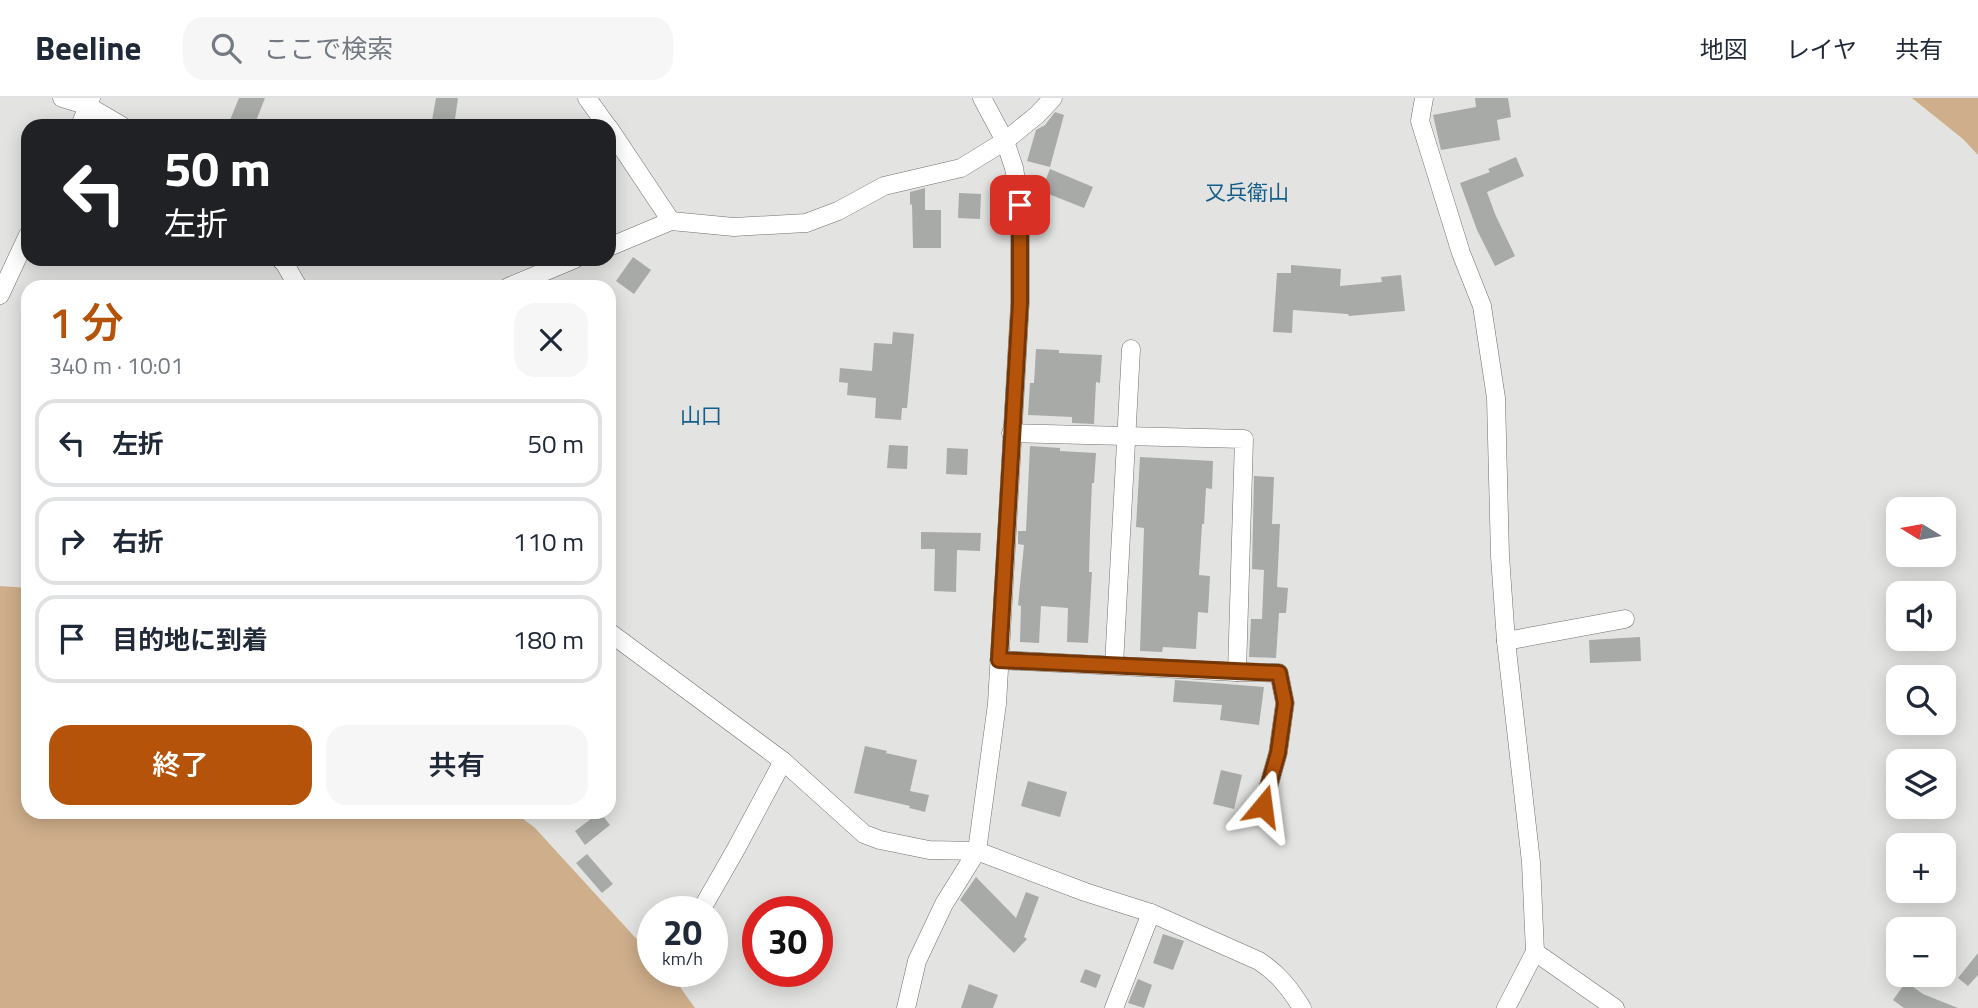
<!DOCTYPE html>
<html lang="ja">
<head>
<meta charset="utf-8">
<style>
  :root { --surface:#fff; --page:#f6f6f7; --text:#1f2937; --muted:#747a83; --line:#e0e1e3; --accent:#b45309 }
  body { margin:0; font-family:"Titillium Web","Noto Sans JP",sans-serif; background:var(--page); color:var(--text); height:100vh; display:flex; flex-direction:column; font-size:26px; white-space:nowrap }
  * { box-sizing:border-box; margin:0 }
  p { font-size:23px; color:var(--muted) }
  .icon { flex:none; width:38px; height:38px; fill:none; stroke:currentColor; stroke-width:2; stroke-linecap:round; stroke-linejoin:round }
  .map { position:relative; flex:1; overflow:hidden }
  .details { position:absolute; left:21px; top:182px; width:595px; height:539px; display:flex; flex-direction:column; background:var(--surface); border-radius:21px; box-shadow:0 4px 18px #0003 }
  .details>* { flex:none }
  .hud { position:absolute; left:21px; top:21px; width:595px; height:147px; border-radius:21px; box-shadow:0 4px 18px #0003; background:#202124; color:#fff; overflow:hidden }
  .needle { width:46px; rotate:281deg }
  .fabs { position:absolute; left:1886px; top:399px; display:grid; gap:14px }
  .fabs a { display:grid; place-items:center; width:70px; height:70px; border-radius:14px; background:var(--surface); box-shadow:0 4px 18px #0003; font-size:35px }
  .speed { position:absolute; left:637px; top:798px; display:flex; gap:14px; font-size:35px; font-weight:700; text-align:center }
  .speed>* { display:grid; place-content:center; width:91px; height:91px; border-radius:50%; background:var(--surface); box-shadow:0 4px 18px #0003; line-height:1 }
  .speed small { font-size:18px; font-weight:400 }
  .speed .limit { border:10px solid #d22; background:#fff; color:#111 }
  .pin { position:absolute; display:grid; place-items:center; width:60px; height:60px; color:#fff; margin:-30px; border-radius:14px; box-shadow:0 4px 10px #0006 }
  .me { position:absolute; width:77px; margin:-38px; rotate:16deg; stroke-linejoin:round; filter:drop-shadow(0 0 5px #0008) }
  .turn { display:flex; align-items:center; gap:24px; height:147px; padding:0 28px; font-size:32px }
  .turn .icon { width:91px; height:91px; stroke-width:2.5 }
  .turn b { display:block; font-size:49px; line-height:60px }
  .round { display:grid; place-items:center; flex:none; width:74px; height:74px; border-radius:21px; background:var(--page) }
  .summary { display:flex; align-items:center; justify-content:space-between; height:119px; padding:0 28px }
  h1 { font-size:42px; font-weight:600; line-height:52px; color:var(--accent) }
  .action { display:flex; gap:14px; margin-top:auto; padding:14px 28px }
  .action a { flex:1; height:80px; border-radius:21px; background:var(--accent); color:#fff; font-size:28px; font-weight:600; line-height:80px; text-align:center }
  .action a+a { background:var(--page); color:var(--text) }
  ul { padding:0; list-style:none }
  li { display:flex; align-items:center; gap:21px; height:88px; margin:0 14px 10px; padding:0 14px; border:4px solid var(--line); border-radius:21px }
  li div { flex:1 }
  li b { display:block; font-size:26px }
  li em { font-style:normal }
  header { display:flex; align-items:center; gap:42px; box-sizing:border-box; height:98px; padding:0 35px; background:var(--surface); border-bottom:2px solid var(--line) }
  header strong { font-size:33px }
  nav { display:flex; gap:38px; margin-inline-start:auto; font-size:24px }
  .search { width:490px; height:63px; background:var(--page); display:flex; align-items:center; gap:18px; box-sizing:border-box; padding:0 24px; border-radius:21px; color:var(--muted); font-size:26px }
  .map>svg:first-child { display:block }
  .forest { fill:#ceae8b }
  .building { fill:#a7aaa7 }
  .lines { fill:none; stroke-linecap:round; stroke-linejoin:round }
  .minor-casing { stroke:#70716e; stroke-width:19 }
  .minor { stroke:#fff; stroke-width:18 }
  .route-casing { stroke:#753606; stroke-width:18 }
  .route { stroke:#b45309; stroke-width:12 }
  .labels { text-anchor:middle; stroke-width:7; stroke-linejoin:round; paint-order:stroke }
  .neighbourhood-label { font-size:21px; fill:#125d8a; stroke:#e3e4e1 }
</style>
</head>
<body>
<header>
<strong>Beeline</strong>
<div class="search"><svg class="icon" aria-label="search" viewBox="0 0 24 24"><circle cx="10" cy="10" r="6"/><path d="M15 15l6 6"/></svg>ここで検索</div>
<nav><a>地図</a><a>レイヤ</a><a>共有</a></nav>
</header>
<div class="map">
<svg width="1978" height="910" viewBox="0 0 1978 910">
  <rect width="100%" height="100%" fill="#e3e4e1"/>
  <g class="forest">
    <path d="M1912,0h66v57l-15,-16z"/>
    <path d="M0,488l28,2v224h486l21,16 118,129v14h13l14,16 15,21h-695z"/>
  </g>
  <g class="building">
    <path d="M239,0h26l-11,28h-8l-16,-6z"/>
    <path d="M436,0h22l-4,28h-23z"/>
    <path d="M1475,0h33l3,19 -14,3 3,20 -59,10 -8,-35 43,-8z"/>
    <path d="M1055,14l9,3 -14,52 -23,-6 9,-31 9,-5z"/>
    <path d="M1516,59l8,19 -37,16 8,22 20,42 -20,10 -18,-36 -17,-47 30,-11 -2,-3z"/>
    <path d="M1050,71l43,18 -9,21 -43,-17z"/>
    <path d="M925,90v22h16v38h-28l-1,-44 -2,1v-13z"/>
    <path d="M959,95l22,1 -1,25 -22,-1z"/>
    <path d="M633,159l18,13 -17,24 -18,-13z"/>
    <path d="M1291,167l50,4 -1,17 42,-4 -1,-5 20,-2 4,36 -56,5 -1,-2 -55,-4 -1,23 -19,-1 4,-59h14z"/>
    <path d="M893,234l21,2 -7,74h-5l-1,12 -26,-2 1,-20 -29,-3 1,-12 -9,-1 1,-14 32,3 2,-28 18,1z"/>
    <path d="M1036,251l23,1v3l43,2 -2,28 -4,-1 -2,42 -22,-1v-6l-44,-2 2,-32h4z"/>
    <path d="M889,347l19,1 -1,23 -20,-1z"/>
    <path d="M1030,348l30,2v3l36,2 -2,30h-2l-2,49 -1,40h3l-4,71 -21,-1 1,-34 -27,-2 -2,37 -19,-1 1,-36 -3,-1 6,-60 -6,-1v-13h8z"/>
    <path d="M947,350l21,1 -1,26 -21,-1z"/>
    <path d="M1140,359l73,4 -1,28 -6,-1 -2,36h-2l-3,51 11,1 -2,37 -10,-1 -2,37 -33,-2 -1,5 -22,-1 4,-123 -8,-1z"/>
    <path d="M1254,378l20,1 -2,47h8l-3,63 11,1 -2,25h-7l-3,45 -27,-1 2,-38h11l2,-49 -12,-1z"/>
    <path d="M921,434l60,1 -1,18 -23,-1 -1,42 -22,-1 1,-42h-14z"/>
    <path d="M1640,539l1,24 -51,2 -1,-23z"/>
    <path d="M1175,582l89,7 -5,38 -39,-5 2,-15 -49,-3z"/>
    <path d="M865,648l22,5 -1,2 31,7 -7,31 19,4 -4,17 -16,-4 1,-2 -56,-13z"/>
    <path d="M1221,672l21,5 -8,34 -21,-5z"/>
    <path d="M1028,683l39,11 -7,25 -39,-11z"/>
    <path d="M600,714l10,13 -25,20 -10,-14z"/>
    <path d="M587,756l26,30 -11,9 -26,-30z"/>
    <path d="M976,779l40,41 10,-26 13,5 -15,40 3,2 -13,14 -54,-53z"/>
    <path d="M1163,836l21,7 -11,29 -20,-7z"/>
    <path d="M1978,855v22l-10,11 -10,-8z"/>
    <path d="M1085,871l16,6 -5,13 -16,-6z"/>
    <path d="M1138,881l14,6 -8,23 -16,-5z"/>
    <path d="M1906,884l17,12 35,14h-54l-11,-8z"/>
    <path d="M969,886l29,11 -5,13h-32z"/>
  </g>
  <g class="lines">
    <g class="minor-casing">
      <g id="minor">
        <path d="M62,0l26,8 34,20"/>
        <path d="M587,0l20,28"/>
        <path d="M1424,0l-4,23 41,132 21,53 14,92 4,158 6,85 25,221 4,90 -29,56"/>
        <path d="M80,28l11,-28"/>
        <path d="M609,30l62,93"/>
        <path d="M609,149l62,-26 63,6 72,-4 32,-12 46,-25 77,-18 44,-27 32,-26 16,-17"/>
        <path d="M280,161l5,5 13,23"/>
        <path d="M508,189l67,-28"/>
        <path d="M0,197l28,-60"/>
        <path d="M609,534l174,129 81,73 16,6 49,10 48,1 108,41 66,21 108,48c20,13 31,28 43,47"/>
        <path d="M1506,543l119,-22"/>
        <path d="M999,562l238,12 7,-233 -233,-6"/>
        <path d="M1114,567l17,-316"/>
        <path d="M1237,574l42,1 6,30 -7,50 -15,53"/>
        <path d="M700,814l36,-63 47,-88"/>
        <path d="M1535,854l80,56"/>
        <path d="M906,910l11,-47 27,-57 33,-53 20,-147 23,-401v-98l-6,-37 -9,-27 -23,-43"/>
        <path d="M1114,910l37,-95"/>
      </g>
    </g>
    <use href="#minor" class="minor"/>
  </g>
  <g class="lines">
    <g class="route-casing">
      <path id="route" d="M1020,107v98l-21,357 280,13 6,30 -7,50 -15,53"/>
    </g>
    <use href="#route" class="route"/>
  </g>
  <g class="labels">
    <g class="neighbourhood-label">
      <text x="1247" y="102">又兵衛山</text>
      <text x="701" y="325">山口</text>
    </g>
  </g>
</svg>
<div class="fabs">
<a><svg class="needle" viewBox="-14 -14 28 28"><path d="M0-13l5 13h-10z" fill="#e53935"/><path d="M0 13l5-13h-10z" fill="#747a83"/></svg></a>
<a><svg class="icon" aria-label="sound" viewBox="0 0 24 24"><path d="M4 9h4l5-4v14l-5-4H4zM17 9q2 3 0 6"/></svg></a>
<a><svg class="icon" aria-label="search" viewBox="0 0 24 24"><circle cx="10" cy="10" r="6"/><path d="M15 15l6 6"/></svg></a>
<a><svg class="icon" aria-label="layers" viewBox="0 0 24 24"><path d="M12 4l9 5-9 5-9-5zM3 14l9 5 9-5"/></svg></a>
<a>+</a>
<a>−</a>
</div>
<div class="speed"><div>20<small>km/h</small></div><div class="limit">30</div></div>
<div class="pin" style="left:1020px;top:107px;background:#d93025"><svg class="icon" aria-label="arrive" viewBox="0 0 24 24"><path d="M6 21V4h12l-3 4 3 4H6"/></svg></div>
<svg class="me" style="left:1263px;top:708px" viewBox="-20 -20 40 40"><path d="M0-17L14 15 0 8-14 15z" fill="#b45309" stroke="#fff" stroke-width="4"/></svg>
<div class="hud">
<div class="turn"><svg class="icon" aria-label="left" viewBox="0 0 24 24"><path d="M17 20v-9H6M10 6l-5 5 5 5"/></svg><div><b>50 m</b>左折</div></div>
</div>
<section class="details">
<div class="summary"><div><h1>1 分</h1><p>340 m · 10:01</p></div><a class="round"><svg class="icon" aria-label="close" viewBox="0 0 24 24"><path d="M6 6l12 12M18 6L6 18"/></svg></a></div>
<ul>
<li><svg class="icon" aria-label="left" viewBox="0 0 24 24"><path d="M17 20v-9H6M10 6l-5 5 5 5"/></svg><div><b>左折</b></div><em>50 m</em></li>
<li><svg class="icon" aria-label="right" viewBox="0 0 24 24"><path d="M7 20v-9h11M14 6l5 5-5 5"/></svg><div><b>右折</b></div><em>110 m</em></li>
<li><svg class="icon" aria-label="arrive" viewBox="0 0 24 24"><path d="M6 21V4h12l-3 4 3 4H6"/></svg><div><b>目的地に到着</b></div><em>180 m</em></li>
</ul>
<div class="action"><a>終了</a><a>共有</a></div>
</section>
</div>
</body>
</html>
